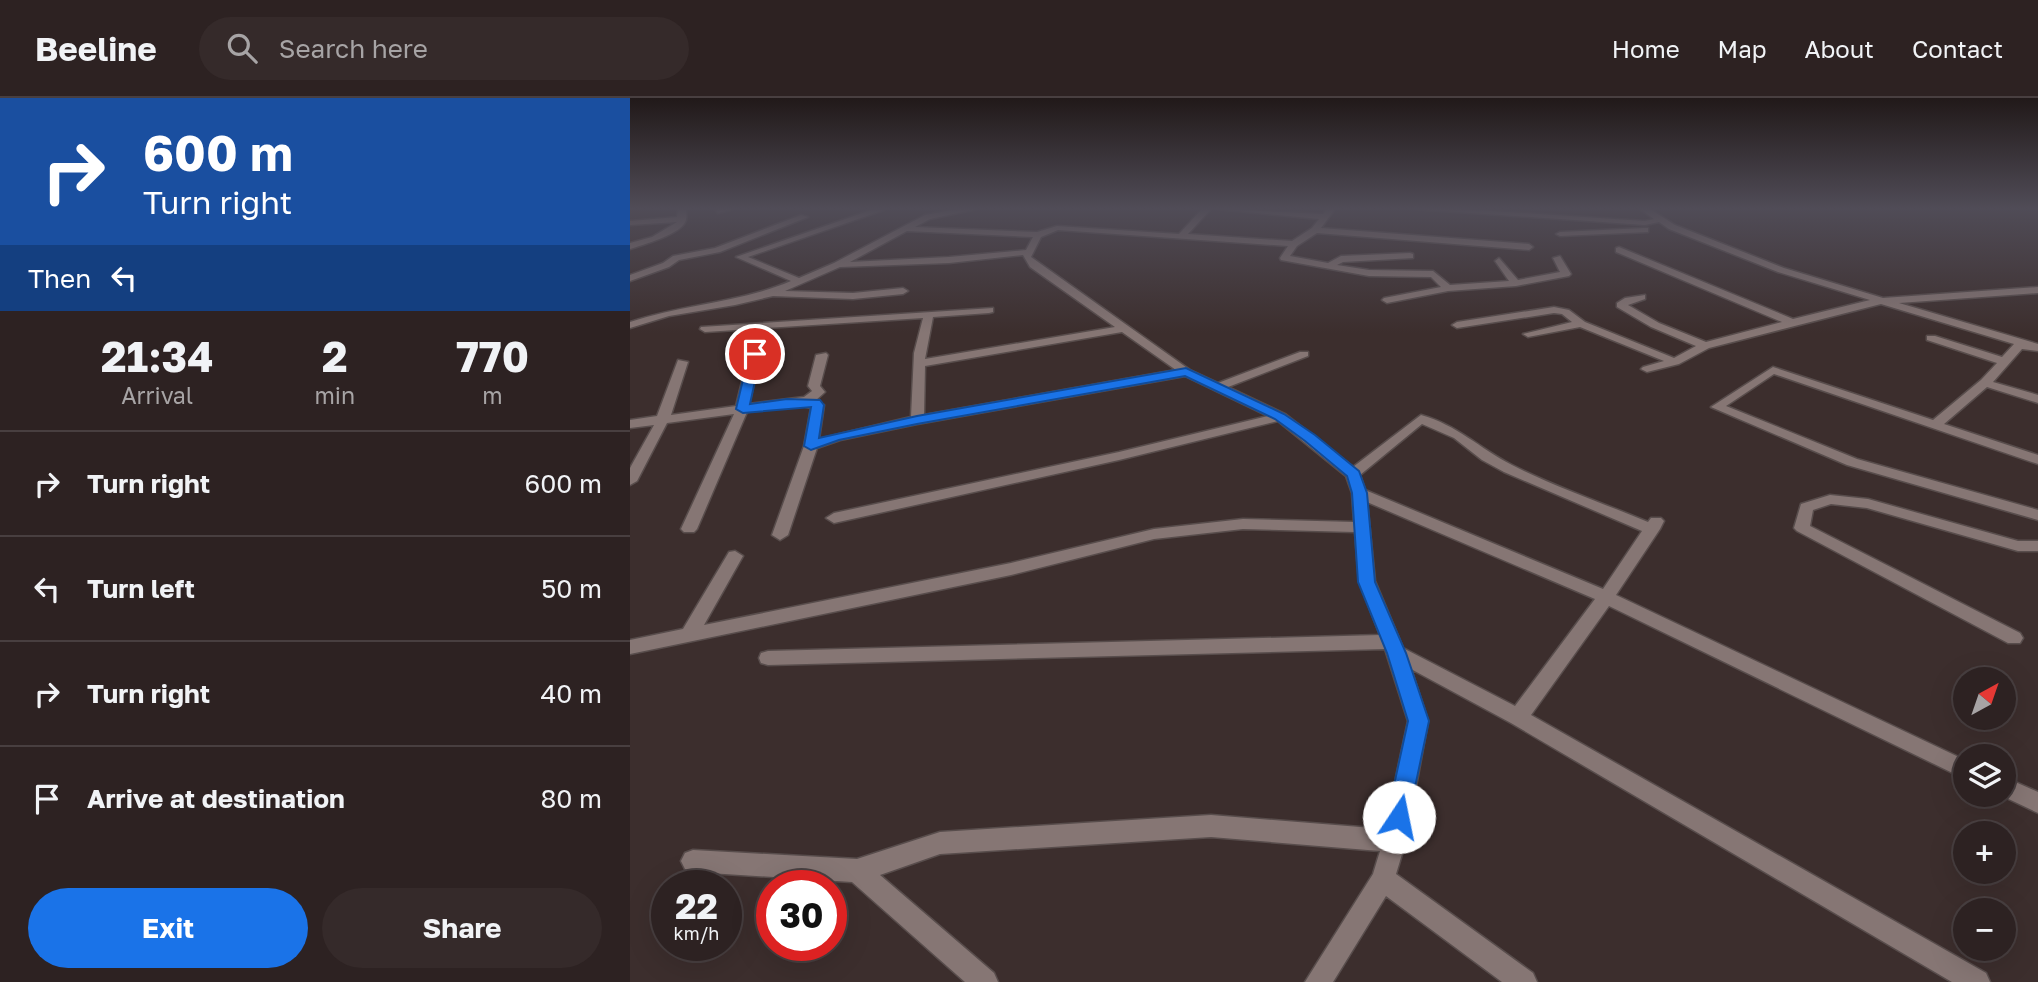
<!DOCTYPE html>
<html lang="en">
<head>
<meta charset="utf-8">
<style>
  :root { --surface:#2d2222; --page:#352a2a; --text:#f1f3f6; --muted:#a7a4a5; --line:#483f40; --accent:#1a73e8 }
  body { margin:0; font-family:"Golos Text",sans-serif; background:var(--page); color:var(--text); height:100vh; display:flex; flex-direction:column; font-size:26px; white-space:nowrap }
  * { box-sizing:border-box; margin:0 }
  p { font-size:23px; color:var(--muted) }
  .icon { flex:none; width:38px; height:38px; fill:none; stroke:currentColor; stroke-width:2; stroke-linecap:round; stroke-linejoin:round }
  .map { position:relative; flex:1; overflow:hidden }
  .panel { display:flex; flex-direction:column; background:var(--surface); width:630px }
  .panel>* { flex:none }
  .banner { background:#1a4fa0; color:#fff; overflow:hidden }
  .needle { width:46px; rotate:40deg }
  .buttons { position:absolute; left:1323px; top:569px; display:grid; gap:14px }
  .buttons a { display:grid; place-items:center; width:63px; height:63px; border-radius:50%; background:var(--surface); box-shadow:0 7px 28px #0002,0 0 0 2px var(--line); font-size:35px }
  .speed { position:absolute; left:21px; top:772px; display:flex; gap:14px; font-size:35px; font-weight:700; text-align:center }
  .speed>* { display:grid; place-content:center; width:91px; height:91px; border-radius:50%; background:var(--surface); box-shadow:0 7px 28px #0002,0 0 0 2px var(--line); line-height:1 }
  .speed small { font-size:18px; font-weight:400 }
  .speed .limit { border:10px solid #d22; background:#fff; color:#111 }
  .pin { position:absolute; display:grid; place-items:center; width:60px; height:60px; color:#fff; margin:-30px; border:4px solid #fff; border-radius:50%; box-shadow:0 2px 7px #0007 }
  .me { position:absolute; width:77px; margin:-38px; rotate:11deg; stroke-linejoin:round; filter:drop-shadow(0 0 5px #0008) }
  .turn { display:flex; align-items:center; gap:24px; height:147px; padding:0 28px; font-size:32px }
  .turn .icon { width:91px; height:91px; stroke-width:2.5 }
  .turn b { display:block; font-size:49px; line-height:60px }
  .then { display:flex; align-items:center; height:66px; padding:0 28px; background:#0003; gap:14px; font-size:26px }
  .eta { display:flex; justify-content:space-evenly; align-items:center; height:119px; text-align:center }
  .eta b { font-size:42px; font-weight:700; line-height:49px }
  .primary-button { display:flex; gap:14px; margin-top:auto; padding:14px 28px }
  .primary-button a { flex:1; height:80px; border-radius:42px; background:var(--accent); color:#fff; font-size:28px; font-weight:700; line-height:80px; text-align:center }
  .primary-button a+a { background:var(--page); color:var(--text) }
  ul { padding:0; list-style:none }
  li { display:flex; align-items:center; gap:21px; height:105px; padding:0 28px; border-top:2px solid var(--line) }
  li div { flex:1 }
  li b { display:block; font-size:26px }
  li em { font-style:normal }
  header { display:flex; align-items:center; gap:42px; box-sizing:border-box; height:98px; padding:0 35px; background:var(--surface); border-bottom:2px solid var(--line) }
  header strong { font-size:33px }
  nav { display:flex; gap:38px; margin-inline-start:auto; font-size:24px }
  .search { width:490px; height:63px; background:var(--page); display:flex; align-items:center; gap:18px; box-sizing:border-box; padding:0 24px; border-radius:38px; color:var(--muted); font-size:26px }
  main { display:flex; flex:1; min-height:0 }
  .map>svg:first-child { display:block }
  .lines { fill:none; stroke-linecap:round; stroke-linejoin:round }
  .street-casing { stroke:#584d4c; stroke-width:3 }
  .street { fill:#867674; fill-rule:evenodd }
  .route { fill:#1a73e8; stroke:#114b97; stroke-width:2 }
</style>
</head>
<body>
<header>
<strong>Beeline</strong>
<div class="search"><svg class="icon" aria-label="search" viewBox="0 0 24 24"><circle cx="10" cy="10" r="6"/><path d="M15 15l6 6"/></svg>Search here</div>
<nav><a>Home</a><a>Map</a><a>About</a><a>Contact</a></nav>
</header>
<main>
<section class="panel">
<div class="banner">
<div class="turn"><svg class="icon" aria-label="right" viewBox="0 0 24 24"><path d="M7 20v-9h11M14 6l5 5-5 5"/></svg><div><b>600 m</b>Turn right</div></div>
<div class="then">Then<svg class="icon" aria-label="left" viewBox="0 0 24 24"><path d="M17 20v-9H6M10 6l-5 5 5 5"/></svg></div>
</div>
<div class="eta">
<div><b>21:34</b><p>Arrival</p></div>
<div><b>2</b><p>min</p></div>
<div><b>770</b><p>m</p></div>
</div>
<ul>
<li><svg class="icon" aria-label="right" viewBox="0 0 24 24"><path d="M7 20v-9h11M14 6l5 5-5 5"/></svg><div><b>Turn right</b></div><em>600 m</em></li>
<li><svg class="icon" aria-label="left" viewBox="0 0 24 24"><path d="M17 20v-9H6M10 6l-5 5 5 5"/></svg><div><b>Turn left</b></div><em>50 m</em></li>
<li><svg class="icon" aria-label="right" viewBox="0 0 24 24"><path d="M7 20v-9h11M14 6l5 5-5 5"/></svg><div><b>Turn right</b></div><em>40 m</em></li>
<li><svg class="icon" aria-label="arrive" viewBox="0 0 24 24"><path d="M6 21V4h12l-3 4 3 4H6"/></svg><div><b>Arrive at destination</b></div><em>80 m</em></li>
</ul>
<div class="primary-button"><a>Exit</a><a>Share</a></div>
</section>
<div class="map">
<svg width="1408" height="884" viewBox="0 0 1408 884">
  <rect width="100%" height="100%" fill="#3c2e2d"/>
  <g class="lines">
    <g class="street-casing">
      <g id="street">
        <path d="M48,111h8c0,4 1,8 0,11 -3,14 -44,25 -56,29v-6l22,-6 25,-15 -47,3v-4l47,-4z"/>
        <path d="M85,111h19l-16,4z"/>
        <path d="M244,111l10,1 -136,47 51,21 35,-15 91,-48 33,-6h19l-47,10 -15,8 122,5 20,-6 122,8 23,-25h9l-23,25 104,7 20,-13 7,-9 -102,-10 106,5 4,-5h8l-14,19 208,16 4,3 -4,3 -212,-17 -20,13 -7,10 38,7 13,-7 69,-3 3,1v4l-70,4 -6,3 32,5 64,1 17,14 59,-4 -14,-20 4,-3 19,22 42,-8 -7,-14 7,-2 11,18 -2,2 -53,10 -68,5 -61,12 -5,-3 2,-2 57,-11 -10,-10 -62,-1 -88,-16 -1,-2 8,-12 -230,-16 -17,7 -10,20 159,113 28,13 82,-31h8v4l-80,31 57,27 68,53 68,-52c36,10 58,33 91,50 43,22 91,38 136,57l3,-4h10l3,3 -4,8 -44,66 349,165v19l-356,-173 -78,109 455,258 4,9h-38l-441,-259 -100,-54 17,52 -22,120 -10,33 137,99 4,9h-35l-116,-86 -53,86h-28l68,-108 7,-23 -169,-14 -271,17 -60,21 114,98 4,9h-33l-113,-100 -159,-10 -8,-3 -4,-8 4,-8 8,-3 164,9 83,-27 271,-17 174,14 23,-108 -23,-72 -617,16 -7,-2 -2,-5 2,-5 7,-2 612,-16 -21,-54 -4,-49 -112,-3 -89,10 -143,36 -381,79v-14l53,-11 46,-77 6,-1 8,5 -39,69 307,-62 143,-34 89,-10 111,3 -2,-29 -6,-17 -68,-55 -159,39 -285,63 -8,-5 8,-5 285,-61 149,-36 -83,-40 -268,48 -77,16 -23,8 -29,87 -8,5 -8,-5 32,-89 7,-38 -13,-3 -51,7 -50,117 -3,3h-10l-3,-3 53,-115 -67,9 -30,58 -7,4v-17l24,-43 -24,3v-8l27,-4 21,-56 10,2 -17,53 65,-9 13,-53 6,-3 6,3 -12,51 55,-7 8,-6 -4,-5 8,-31 10,-2 2,2 -8,31 5,6 -10,9 9,4 -5,34 92,-22 3,-64 9,-35 -218,14 -5,-3 1,-2 292,-19v4l-4,1 -56,4 -8,42 190,-32 -85,-60 -7,-12 -74,8 -109,4 -55,24 68,2 50,-5 5,3 -5,3 -50,5 -80,-3 -38,9 -66,11 -39,12v-6c53,-18 109,-19 161,-41l-55,-24zM277,133l126,6 -7,13 -77,7 -99,5zM492,234l54,38 -252,45 1,-49zM792,326l32,14 28,22 22,12 138,59 -39,58 -238,-99 -5,-15zM737,404l228,97 -80,107 -112,-58 -28,-67z"/>
        <path d="M784,111h47l184,12 9,-2 -14,-10h10l25,16 109,43 99,30 155,-11v6l-139,10 139,41v7l-16,-2 -29,33 45,13v8l-51,-16 -43,37 94,31v9l-264,-90 -48,32 131,53 181,51v10l-191,-55 -136,-58 62,-40 160,53 48,-40 16,-17 -70,-23v-4h8l67,21 12,-13 -133,-40 -172,44 -30,16 -32,8 -6,-3 2,-2 21,-6 -84,-34 -52,10 -5,-3 49,-12 -10,-8 -8,-1 -97,15 -5,-3 5,-3 97,-15 15,3 16,12 89,36 22,-12 -45,-19 -34,-20v-4l8,-5 20,-3v4l-17,6 31,18 47,19 76,-20 -166,-70v-4l3,-1 174,72 77,-19 -92,-28 -109,-43 -10,-7 -14,3z"/>
        <path d="M171,117l7,2 -88,35 -41,8 -10,7 -39,14v-6l33,-12 10,-7 42,-8z"/>
        <path d="M1015,130h3v4l-88,4 -4,-2 4,-2z"/>
        <path d="M1200,397l38,4 150,42h20v10h-20l-151,-43 -36,-4 -18,6 -3,16 210,107 3,5 -3,5h-12l-211,-112 -3,-3 7,-24z"/>
        <path d="M1374,679l34,15v21l-40,-19h6z"/>
      </g>
    </g>
    <use href="#street" class="street"/>
  </g>
  <linearGradient id="sky" x2="0" y2="1"><stop stop-color="#211919"/><stop offset="0.47" stop-color="#504c57"/><stop offset="1" stop-color="#504c57" stop-opacity="0"/></linearGradient>
  <rect width="1408" height="235" fill="url(#sky)"/>
  <path class="route" d="M125,252l6,4 -11,50 37,-5 33,1 4,5 -5,33 98,-22 269,-48 98,46 31,21 44,36 8,22 8,89 31,71 23,68 -22,104 -8,3 -8,-3 -4,-8 21,-96 -21,-68 -29,-71 -6,-89 -5,-17 -42,-35 -30,-22 -90,-43 -268,48 -78,16 -28,10 -7,-4 7,-39 -68,6 -7,-4 13,-55z"/>
</svg>
<div class="buttons">
<a><svg class="needle" viewBox="-14 -14 28 28"><path d="M0-13l5 13h-10z" fill="#e53935"/><path d="M0 13l5-13h-10z" fill="#a7a4a5"/></svg></a>
<a><svg class="icon" aria-label="layers" viewBox="0 0 24 24"><path d="M12 4l9 5-9 5-9-5zM3 14l9 5 9-5"/></svg></a>
<a>+</a>
<a>−</a>
</div>
<div class="speed"><div>22<small>km/h</small></div><div class="limit">30</div></div>
<div class="pin" style="left:125px;top:256px;background:#d93025"><svg class="icon" aria-label="arrive" viewBox="0 0 24 24"><path d="M6 21V4h12l-3 4 3 4H6"/></svg></div>
<svg class="me" style="left:769px;top:719px" viewBox="-20 -20 40 40"><circle r="19" fill="#fff"/><path d="M0-13L10 11 0 6-10 11z" fill="#1a73e8"/></svg>
</div>
</main>
</body>
</html>
